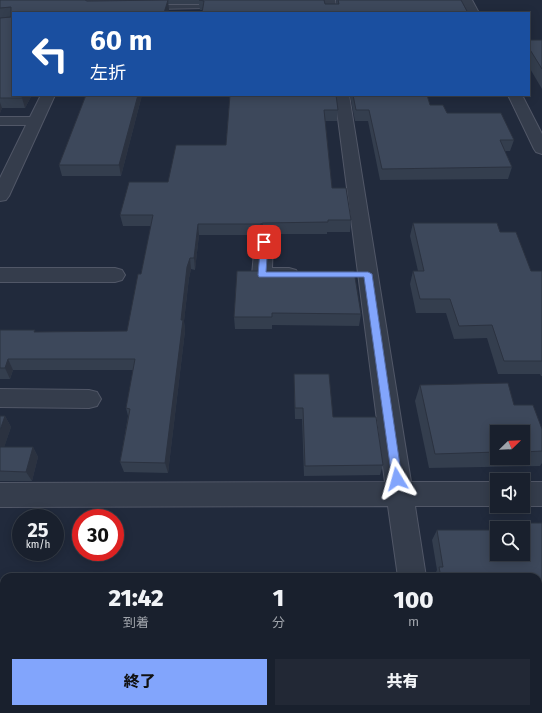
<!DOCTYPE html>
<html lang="ja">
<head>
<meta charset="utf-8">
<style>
  :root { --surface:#19202d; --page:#222835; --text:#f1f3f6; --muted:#9fa3aa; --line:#373e49; --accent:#82a5fc }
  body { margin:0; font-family:"Fira Sans","Noto Sans JP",sans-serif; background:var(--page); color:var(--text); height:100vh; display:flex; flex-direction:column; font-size:15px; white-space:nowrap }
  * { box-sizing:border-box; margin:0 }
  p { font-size:13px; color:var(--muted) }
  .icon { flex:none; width:22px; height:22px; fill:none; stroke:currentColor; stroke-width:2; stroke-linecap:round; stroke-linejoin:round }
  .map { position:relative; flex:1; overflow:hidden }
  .panel { position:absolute; left:0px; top:573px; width:542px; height:140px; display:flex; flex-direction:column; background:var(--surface); border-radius:12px 12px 0 0; box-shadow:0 2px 10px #0003,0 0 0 1px var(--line) }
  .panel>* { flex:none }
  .banner { position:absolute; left:12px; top:12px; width:518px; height:84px; border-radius:0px; box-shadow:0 2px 10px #0003,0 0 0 1px var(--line); background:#1a4fa0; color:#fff; overflow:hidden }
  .needle { width:26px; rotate:67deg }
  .fabs { position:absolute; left:490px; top:425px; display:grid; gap:8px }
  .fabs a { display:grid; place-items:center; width:40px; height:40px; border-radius:0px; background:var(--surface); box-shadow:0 2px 10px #0003,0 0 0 1px var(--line); font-size:20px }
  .speed { position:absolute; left:12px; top:509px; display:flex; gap:8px; font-size:20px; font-weight:700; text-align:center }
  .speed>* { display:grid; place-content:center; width:52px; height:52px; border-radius:50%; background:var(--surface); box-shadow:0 2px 10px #0003,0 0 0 1px var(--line); line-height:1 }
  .speed small { font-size:10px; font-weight:400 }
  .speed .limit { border:6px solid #d22; background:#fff; color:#111 }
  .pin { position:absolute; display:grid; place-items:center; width:34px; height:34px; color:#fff; margin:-17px; border-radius:8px; box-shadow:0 2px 6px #0006 }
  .me { position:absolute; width:44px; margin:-22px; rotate:352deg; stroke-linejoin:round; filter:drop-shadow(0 0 3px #0008) }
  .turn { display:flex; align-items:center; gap:14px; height:84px; padding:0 12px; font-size:18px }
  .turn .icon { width:52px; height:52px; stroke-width:2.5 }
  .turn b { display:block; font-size:28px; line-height:34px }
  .eta { display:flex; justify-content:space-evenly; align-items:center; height:68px; text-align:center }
  .eta b { font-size:24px; font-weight:800; line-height:28px }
  .primary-button { display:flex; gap:8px; margin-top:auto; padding:8px 12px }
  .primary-button a { flex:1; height:46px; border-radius:0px; background:var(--accent); color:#111; font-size:16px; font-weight:800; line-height:46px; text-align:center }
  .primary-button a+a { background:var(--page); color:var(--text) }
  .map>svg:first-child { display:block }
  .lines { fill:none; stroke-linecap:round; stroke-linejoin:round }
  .service-casing { stroke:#515767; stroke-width:2 }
  .minor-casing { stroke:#515767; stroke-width:2 }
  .service { fill:#353d4c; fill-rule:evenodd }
  .minor { fill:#353d4c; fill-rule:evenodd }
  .wall { fill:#343e4e; fill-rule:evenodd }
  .shaded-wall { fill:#2b3240 }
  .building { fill:#3d485b; stroke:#2b3240 }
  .route { fill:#82a5fc; stroke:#546ba4 }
</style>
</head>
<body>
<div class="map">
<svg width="542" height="713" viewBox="0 0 542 713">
  <rect width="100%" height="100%" fill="#212a3c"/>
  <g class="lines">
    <g class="service-casing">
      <path id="service" d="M205,5l2,1v2l-54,1 -3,-2 3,-2z"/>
    </g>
    <g class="minor-casing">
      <g id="minor">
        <path d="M80,0h30l-2,2c-8,2 -18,4 -26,2z"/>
        <path d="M323,0h12l2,13h-12z"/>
        <path d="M460,0h12l7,13h-12z"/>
        <path d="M41,95h14l-46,101 -3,4 -6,1v-23l26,-53h-26v-8h30z"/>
        <path d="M335,95h14l62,387h86v24h-82l11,71h-28l-10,-71 -388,1v-24l385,-1z"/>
        <path d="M508,95h14l20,39v20l-6,-2 -2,-3z"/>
        <path d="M264,236l7,2 2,4 -1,26h17l7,2 3,5 -3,5c-12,3 -29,3 -41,0l-3,-5 3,-33 2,-4z"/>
        <path d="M0,268h115l7,2 3,5 -3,5 -7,2h-115z"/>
        <path d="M0,389l89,1 8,2 4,7 -4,7 -8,2 -89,-1z"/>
        <rect x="523" y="482" width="19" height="24"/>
        <path d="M415,709h32l1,4h-32z"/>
      </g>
    </g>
    <use href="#service" class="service"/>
    <use href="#minor" class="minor"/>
  </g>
  <g class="wall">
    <path d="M0,0l87,1h21v-1h216l1,4h12l-1,-4h125l-259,10h-2l-1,-6h-31l1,6 -156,3v82h19l-7,13h-23l-2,5z"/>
    <path d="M529,40h13v49l-13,-22z"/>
    <path d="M86,95h56l-21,81h-59l-3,-11z"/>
    <path d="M230,95l108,15 -1,11h-12l7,67 19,32 -1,12h-23v2h-64l-3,1h-61l-4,35 -4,-1 -2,9 -5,43 1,10 -17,142 -44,-1 -4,-10 8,-46 -2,-8 7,-38h-120l-3,9h-10v-49l36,2 91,-1 14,-57 10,-48h-28l-3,-11 106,-70z"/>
    <path d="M350,95h77l3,10 17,8 67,27 -4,11h-5l7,16 -4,12 -128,1 -12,-59h-13z"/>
    <path d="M413,223l87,9 31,39h11v105h-1l-1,-2h-42l-11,-36 -33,1 -8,-26h-30l-6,-29 3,-13h5l-8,-35z"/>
    <path d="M237,271l124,43 -2,12 -87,-1v4h-37l-1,-12z"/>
    <path d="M294,374l39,43 50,48 -3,10 -76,1 -2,-57h-7l-1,-34z"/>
    <path d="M420,385l94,20 28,24v34l-2,3 -111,2 -14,-67zM497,432h26v26h-26z"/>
    <path d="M0,416h5l6,11 -7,20h29l5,10 -6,24h-32z"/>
    <path d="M505,523h37v70h-4v-16h-104v-1l3,-6 -5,-30 5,-10 60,24 26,-26h-22z"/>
  </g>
  <g class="shaded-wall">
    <path d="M168,0l1,10 -1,3h-4z"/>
    <path d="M23,95h9l-7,13 -3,-10z"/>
    <path d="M138,95h4l-21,81 -2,-11z"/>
    <path d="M0,102l2,6 -2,5z"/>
    <path d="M263,223v11l-3,1v-11z"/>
    <path d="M198,224l1,11 -4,35 -1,-12z"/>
    <path d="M190,258l1,11 -2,9 -5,43 1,10 -17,142 -3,-10 16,-143 6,-53z"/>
    <path d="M8,359l5,11 -3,9 -5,-11z"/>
    <path d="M5,416l6,11 -10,30 -1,-1v-26z"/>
    <path d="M33,447l5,10 -6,24 -6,-9z"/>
  </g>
  <g class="building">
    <path d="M0,0h85l2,1 81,-1 -4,13h-151v82h10l-1,3h-22v-80l11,-1v-10l-11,1z"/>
    <path d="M199,0h125l1,4h14l-1,-4h123l7,13h-266l2,-12z"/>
    <path d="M529,40h13v29l-13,-21z"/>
    <path d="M86,95h52l-19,70h-60z"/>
    <path d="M230,95h106l2,15h-14l8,78h14l5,32h-23v2l-65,1 -3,1h-62l-4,34h-4l-3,9 -6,53h2l-18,143 -45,-1 10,-53 -4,-1 9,-49h-127l-3,9h-5v-38h35l-1,2 93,-1 11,-57h3l12,-59h-33l9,-33h39l8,-37h50z"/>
    <path d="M353,95h74l3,10h13l4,8h54l13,27h-14l12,27 -130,2 -13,-59h-13z"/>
    <path d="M413,223h84l3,9h16l15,39h11v90h-38l-12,-36 -33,1 -9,-27h-30l-7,-28h11z"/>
    <path d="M237,271h117l7,43 -89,-1v4h-38z"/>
    <path d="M294,374h35l4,43h43l7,48 -78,1 -2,-58h-8z"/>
    <path d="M508,383l6,22h19l9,24v22l-19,1v-20h-26v20l-62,2 -15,-69z"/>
    <path d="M0,416h5l-5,14z"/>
    <path d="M0,447h33l-7,25 -26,-1z"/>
    <path d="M505,523h37v61h-4v-7h-97l-2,-10h4l-6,-37h60v24h26v-26h-17z"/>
  </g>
  <path class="route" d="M261,240h5l2,2 -2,30h102l4,2 30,205 -1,3 -4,1 -4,-1 -1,-3 -28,-202h-105l-1,-2z"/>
</svg>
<div class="fabs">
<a><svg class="needle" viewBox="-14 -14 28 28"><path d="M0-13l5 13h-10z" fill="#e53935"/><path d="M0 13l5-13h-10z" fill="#9fa3aa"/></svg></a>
<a><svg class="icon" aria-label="sound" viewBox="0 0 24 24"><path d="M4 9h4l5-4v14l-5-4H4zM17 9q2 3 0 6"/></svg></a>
<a><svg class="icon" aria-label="search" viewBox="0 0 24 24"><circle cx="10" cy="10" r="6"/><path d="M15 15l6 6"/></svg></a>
</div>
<div class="speed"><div>25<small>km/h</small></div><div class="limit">30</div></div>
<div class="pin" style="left:264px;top:242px;background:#d93025"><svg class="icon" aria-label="arrive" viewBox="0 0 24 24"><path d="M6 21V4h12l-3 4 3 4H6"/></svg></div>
<svg class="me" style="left:397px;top:479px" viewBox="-20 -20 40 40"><path d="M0-17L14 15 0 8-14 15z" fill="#82a5fc" stroke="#fff" stroke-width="4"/></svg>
<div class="banner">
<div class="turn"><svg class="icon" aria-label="left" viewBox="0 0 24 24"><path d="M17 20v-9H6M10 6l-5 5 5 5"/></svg><div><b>60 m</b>左折</div></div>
</div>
<section class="panel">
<div class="eta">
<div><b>21:42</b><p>到着</p></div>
<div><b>1</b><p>分</p></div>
<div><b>100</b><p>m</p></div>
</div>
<div class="primary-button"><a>終了</a><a>共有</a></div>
</section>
</div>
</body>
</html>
